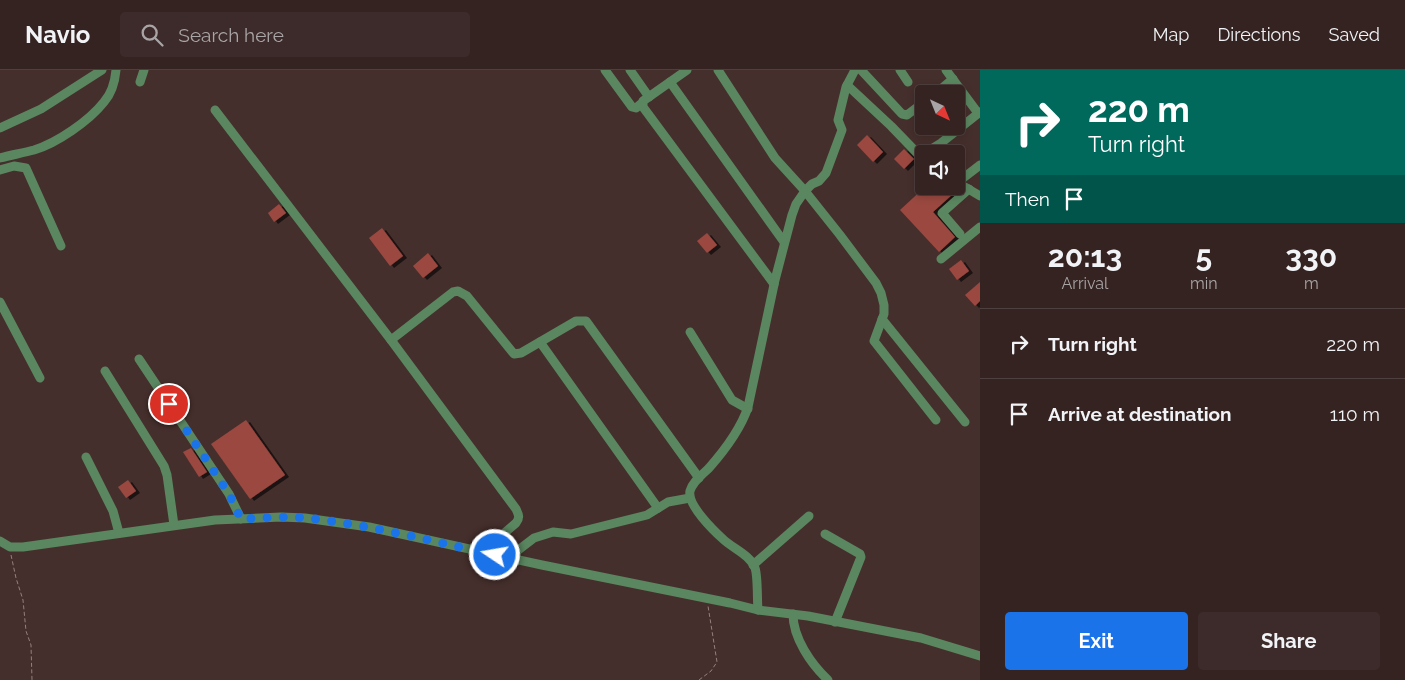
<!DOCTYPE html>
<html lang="en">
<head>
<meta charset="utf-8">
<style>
  :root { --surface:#342321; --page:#3c2b2a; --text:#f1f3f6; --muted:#a9a4a5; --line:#4e403f; --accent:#1a73e8 }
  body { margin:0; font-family:Raleway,sans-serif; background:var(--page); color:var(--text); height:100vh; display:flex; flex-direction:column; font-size:19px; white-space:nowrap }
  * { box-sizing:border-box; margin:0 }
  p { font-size:16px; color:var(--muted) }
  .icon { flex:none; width:28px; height:28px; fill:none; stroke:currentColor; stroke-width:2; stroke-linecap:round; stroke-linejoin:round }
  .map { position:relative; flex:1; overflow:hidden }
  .side { display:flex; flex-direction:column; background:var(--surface); width:425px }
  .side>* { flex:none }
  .guide { background:#00695c; color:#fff; overflow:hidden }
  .needle { width:32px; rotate:137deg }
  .fabs { position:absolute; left:915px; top:15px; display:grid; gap:10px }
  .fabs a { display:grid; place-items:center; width:50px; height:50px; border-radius:5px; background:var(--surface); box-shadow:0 2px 8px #0003,0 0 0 1px var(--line); font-size:25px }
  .pin { position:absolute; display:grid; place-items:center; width:42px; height:42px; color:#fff; margin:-21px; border:2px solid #fff; border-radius:50%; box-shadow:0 1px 5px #0007 }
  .me { position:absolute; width:55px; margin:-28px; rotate:282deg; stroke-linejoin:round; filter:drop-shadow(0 0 4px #0008) }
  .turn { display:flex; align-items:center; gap:18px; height:105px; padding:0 25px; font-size:22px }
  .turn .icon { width:65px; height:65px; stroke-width:2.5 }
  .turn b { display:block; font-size:35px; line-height:42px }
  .then { display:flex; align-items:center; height:48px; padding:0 25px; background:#0003; gap:10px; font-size:19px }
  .eta { display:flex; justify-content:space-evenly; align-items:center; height:85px; text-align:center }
  .eta b { font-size:30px; font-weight:700; line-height:35px }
  .button { display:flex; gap:10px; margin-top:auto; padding:10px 25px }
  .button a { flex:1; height:58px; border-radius:5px; background:var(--accent); color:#fff; font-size:20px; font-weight:700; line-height:58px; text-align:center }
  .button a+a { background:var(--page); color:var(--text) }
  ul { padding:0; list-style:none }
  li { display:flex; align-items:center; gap:15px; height:70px; padding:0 25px; border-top:1px solid var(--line) }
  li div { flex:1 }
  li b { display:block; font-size:19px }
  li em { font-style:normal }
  header { display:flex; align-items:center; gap:30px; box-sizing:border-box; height:70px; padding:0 25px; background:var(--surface); border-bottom:1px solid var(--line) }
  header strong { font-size:24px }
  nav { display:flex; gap:28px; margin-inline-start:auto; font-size:18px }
  .search { width:350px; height:45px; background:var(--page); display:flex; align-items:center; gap:12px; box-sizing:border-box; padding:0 18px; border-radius:5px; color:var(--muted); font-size:19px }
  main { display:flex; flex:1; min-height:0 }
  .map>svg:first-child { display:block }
  .building { fill:#9b4840; filter:url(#shadow) }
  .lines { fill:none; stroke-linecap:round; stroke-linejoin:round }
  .path { stroke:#93817e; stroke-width:1; stroke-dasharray:4 2.5; stroke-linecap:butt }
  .minor { stroke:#5a8760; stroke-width:9 }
  .route { stroke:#1a73e8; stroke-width:9; stroke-dasharray:0 16.2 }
</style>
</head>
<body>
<header>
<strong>Navio</strong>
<div class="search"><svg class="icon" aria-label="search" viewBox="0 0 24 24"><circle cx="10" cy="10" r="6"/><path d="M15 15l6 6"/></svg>Search here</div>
<nav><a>Map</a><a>Directions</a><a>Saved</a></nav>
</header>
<main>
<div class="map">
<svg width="980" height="610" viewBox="0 0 980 610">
  <defs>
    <filter id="shadow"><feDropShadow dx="4" dy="2" stdDeviation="0" flood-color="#0009"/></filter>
  </defs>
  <rect width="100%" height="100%" fill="#452f2c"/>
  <g class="building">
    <path d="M867,65l16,17 -10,10 -16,-17z"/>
    <path d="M904,79l10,10 -10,10 -10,-10z"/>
    <path d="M926,116h22l6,7 -21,19 22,25 -16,15 -39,-42z"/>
    <path d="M279,134l7,9 -12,9 -6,-9z"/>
    <path d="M382,158l21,28 -13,10 -21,-28z"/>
    <path d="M707,163l10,12 -10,8 -10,-12z"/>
    <path d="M428,183l10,13 -15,12 -10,-12z"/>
    <path d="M961,190l8,11 -12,9 -8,-11z"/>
    <path d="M980,212v19l-5,5 -10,-11z"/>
    <path d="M246,350l39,55 -35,24 -39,-55z"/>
    <path d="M191,378l16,24 -8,5 -16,-25z"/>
    <path d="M128,410l8,11 -10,7 -8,-11z"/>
  </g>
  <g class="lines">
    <g class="path">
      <path d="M11,485l5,23 7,22 3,31 5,14 1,35"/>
      <path d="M699,610l12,-9 6,-9 -9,-56"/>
    </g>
    <g class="minor">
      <path d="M605,0l27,37 4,1 6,-5"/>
      <path d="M630,0l19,27"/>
      <path d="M687,0l-44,31v6l131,177"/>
      <path d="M718,0l57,88 30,33 35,44 36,48 5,10 3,12v9l-10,27 62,79"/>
      <path d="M861,0l41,44 5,1 17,-13"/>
      <path d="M900,0l8,12"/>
      <path d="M946,0l32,43"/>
      <path d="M140,12l4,-12"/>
      <path d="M670,12l114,160"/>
      <path d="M847,15l44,41 29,30 21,-13 39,-31"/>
      <path d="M935,24l18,-15"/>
      <path d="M215,40l176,230 125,169c3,6 4,9 0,14l-34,29"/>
      <path d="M0,58l41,-19 61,-39"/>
      <path d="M0,88c11,-3 23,-5 34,-8 23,-7 55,-29 70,-48 7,-8 11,-21 12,-32"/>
      <path d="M0,100l14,-4 12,2 35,78"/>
      <path d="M958,112l22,-17"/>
      <path d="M965,117l15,9"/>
      <path d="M960,164l-18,-21 27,-24"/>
      <path d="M941,189l39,-32"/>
      <path d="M0,232l40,76"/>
      <path d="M882,249l83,103"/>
      <path d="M690,262l42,68 16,9"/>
      <path d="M391,270l62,-48 5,-1 9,5 47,58 7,-1 55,-32h10l113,157"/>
      <path d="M540,272l118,166"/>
      <path d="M139,289l90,135 12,25"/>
      <path d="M105,301l59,95 3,9 7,50"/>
      <path d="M86,387l27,54 6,22"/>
      <path d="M825,464l35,20 1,3 -26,65"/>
      <path d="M0,471l10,6h13l192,-27 66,-3 24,1 64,9 173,38 188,38 28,7 50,6 113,22 59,18"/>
      <path d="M508,488l26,-20 19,-6 18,2 76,-19 21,-13 22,-4"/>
      <path d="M753,495l56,-49"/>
      <path d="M758,540c-1,-10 0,-34 -3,-42 -5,-13 -21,-19 -31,-28 -10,-9 -37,-35 -34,-49 3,-10 12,-16 19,-23 15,-17 32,-40 39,-61l27,-127 17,-65 4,-11 9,-13 7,-7 7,-3 7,-8 16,-43 -4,-10 8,-33 9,-17"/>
      <path d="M793,544c0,24 18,50 35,66"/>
    </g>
  </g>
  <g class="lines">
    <path class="route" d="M169,334l60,90 12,25c22,-1 44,-3 65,-1 64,7 126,23 189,37"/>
  </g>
</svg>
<div class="fabs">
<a><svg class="needle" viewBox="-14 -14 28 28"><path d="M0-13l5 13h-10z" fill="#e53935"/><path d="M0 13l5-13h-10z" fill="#a9a4a5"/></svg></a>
<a><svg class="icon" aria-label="sound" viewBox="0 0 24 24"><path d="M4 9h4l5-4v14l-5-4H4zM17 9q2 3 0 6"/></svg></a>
</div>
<div class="pin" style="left:169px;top:334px;background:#d93025"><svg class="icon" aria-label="arrive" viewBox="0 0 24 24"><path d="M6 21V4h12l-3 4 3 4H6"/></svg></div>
<svg class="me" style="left:495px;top:485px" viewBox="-20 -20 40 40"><circle r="17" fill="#1a73e8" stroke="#fff" stroke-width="3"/><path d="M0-11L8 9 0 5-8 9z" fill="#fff"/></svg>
</div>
<section class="side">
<div class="guide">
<div class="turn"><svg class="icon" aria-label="right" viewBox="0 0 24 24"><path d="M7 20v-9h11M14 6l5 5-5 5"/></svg><div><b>220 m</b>Turn right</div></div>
<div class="then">Then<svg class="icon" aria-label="arrive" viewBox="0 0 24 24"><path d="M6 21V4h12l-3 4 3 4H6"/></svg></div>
</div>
<div class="eta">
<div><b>20:13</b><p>Arrival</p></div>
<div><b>5</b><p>min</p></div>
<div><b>330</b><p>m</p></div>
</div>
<ul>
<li><svg class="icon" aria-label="right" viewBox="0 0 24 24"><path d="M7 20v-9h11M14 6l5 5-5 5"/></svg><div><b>Turn right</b></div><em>220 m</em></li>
<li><svg class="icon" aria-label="arrive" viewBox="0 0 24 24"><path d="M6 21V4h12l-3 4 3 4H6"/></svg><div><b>Arrive at destination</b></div><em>110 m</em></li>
</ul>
<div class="button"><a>Exit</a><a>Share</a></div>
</section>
</main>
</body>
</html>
